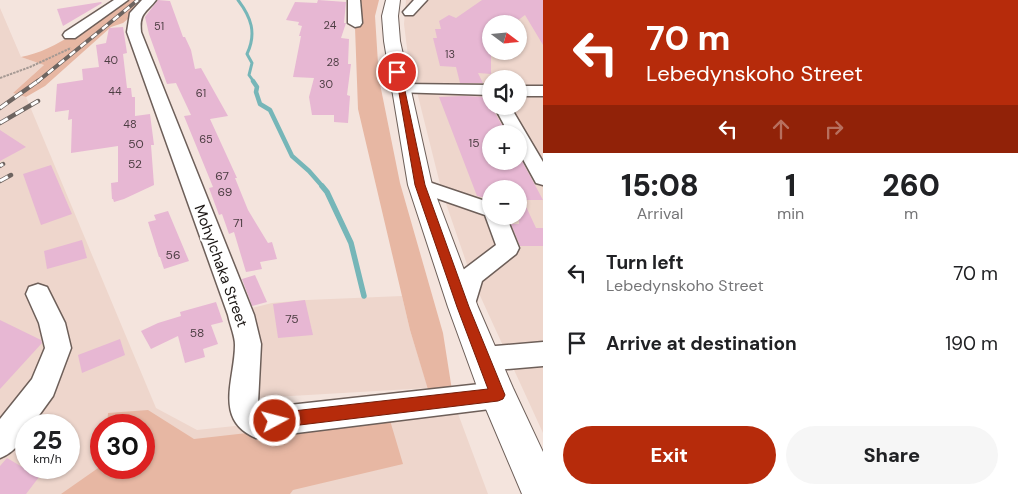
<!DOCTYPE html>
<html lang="en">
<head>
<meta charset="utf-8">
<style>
  :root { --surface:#fff; --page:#f6f6f6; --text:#202124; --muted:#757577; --accent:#b62b0b }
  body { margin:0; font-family:"DM Sans",sans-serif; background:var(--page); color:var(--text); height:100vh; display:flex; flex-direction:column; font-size:19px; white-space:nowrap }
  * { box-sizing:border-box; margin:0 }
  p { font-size:16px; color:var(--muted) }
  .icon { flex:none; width:28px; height:28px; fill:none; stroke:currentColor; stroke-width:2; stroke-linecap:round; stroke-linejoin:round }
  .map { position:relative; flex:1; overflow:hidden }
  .details { display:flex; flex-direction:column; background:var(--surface); width:475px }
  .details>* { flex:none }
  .top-card { background:#b62b0b; color:#fff; overflow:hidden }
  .needle { width:32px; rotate:106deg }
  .fabs { position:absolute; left:482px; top:15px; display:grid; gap:10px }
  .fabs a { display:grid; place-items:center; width:45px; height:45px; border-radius:50%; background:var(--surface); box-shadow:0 1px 4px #0004; font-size:25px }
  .speed { position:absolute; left:15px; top:414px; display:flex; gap:10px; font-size:25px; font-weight:700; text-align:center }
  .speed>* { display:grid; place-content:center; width:65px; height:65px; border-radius:50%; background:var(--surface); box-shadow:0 1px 4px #0004; line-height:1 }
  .speed small { font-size:12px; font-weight:400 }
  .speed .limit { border:8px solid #d22; background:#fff; color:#111 }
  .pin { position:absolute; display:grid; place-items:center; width:42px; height:42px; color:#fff; margin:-21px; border:2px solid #fff; border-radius:50%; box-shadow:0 1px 5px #0007 }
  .me { position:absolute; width:55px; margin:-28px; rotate:83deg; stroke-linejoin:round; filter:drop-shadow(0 0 4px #0008) }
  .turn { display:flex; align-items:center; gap:18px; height:105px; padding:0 20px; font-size:22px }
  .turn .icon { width:65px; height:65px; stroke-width:2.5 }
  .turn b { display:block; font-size:35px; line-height:42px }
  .lanes { display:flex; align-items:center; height:48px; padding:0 20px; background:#0003; justify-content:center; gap:25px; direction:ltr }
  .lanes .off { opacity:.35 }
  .eta { display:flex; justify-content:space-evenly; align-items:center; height:85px; text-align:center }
  .eta b { font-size:30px; font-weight:800; line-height:35px }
  .action { display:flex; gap:10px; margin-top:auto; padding:10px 20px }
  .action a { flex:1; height:58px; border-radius:30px; background:var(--accent); color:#fff; font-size:20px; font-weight:800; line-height:58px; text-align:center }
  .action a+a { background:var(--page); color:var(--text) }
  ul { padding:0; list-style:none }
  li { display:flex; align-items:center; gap:15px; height:70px; padding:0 20px }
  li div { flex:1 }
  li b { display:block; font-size:19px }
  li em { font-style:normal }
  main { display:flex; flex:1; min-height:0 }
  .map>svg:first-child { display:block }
  .built { fill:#eed6cc; fill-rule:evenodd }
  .green { fill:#e7b7a3 }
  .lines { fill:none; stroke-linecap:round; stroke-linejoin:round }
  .stream-far2 { stroke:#76b6b8; stroke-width:3 }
  .stream-far1 { stroke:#76b6b8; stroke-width:4.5 }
  .stream { stroke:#76b6b8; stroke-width:5.5 }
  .building { fill:#e7b7d3 }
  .minor-casing { stroke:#6d5f59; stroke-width:3 }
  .major-casing { stroke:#6d5f59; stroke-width:2 }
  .path { stroke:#a59993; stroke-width:2; stroke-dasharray:2.5 1; stroke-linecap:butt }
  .minor { fill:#fff; fill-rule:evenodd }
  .major { fill:#fff; fill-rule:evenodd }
  .rail-far1-casing { stroke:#6d6460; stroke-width:4 }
  .rail-casing { stroke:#6d6460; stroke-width:4.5 }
  .rail-far1 { stroke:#fff; stroke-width:2.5; stroke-dasharray:7; stroke-linecap:butt }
  .rail { stroke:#fff; stroke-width:3; stroke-dasharray:9; stroke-linecap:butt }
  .route { fill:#b62b0b; stroke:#761c07 }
  .labels { text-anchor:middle; stroke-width:4.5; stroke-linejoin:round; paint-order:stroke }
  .far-number-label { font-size:11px; fill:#4d3e43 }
  .number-label { font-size:12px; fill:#4d3e43 }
  .street-label { font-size:15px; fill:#1a1513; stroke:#fff }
</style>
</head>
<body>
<main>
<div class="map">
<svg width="543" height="494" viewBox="0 0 543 494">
  <rect width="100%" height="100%" fill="#f4e4dd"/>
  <g class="built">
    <path d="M406,0h137v433l-72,-157 -29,-84 -34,-136 -4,-32zM491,24h28v27h-28zM491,79h28v27h-28zM491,134h28v27h-28zM491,189h28v27h-28z"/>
    <path d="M0,8l21,49 23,8 -31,28 13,4 130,311 41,22 257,-27 34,91h-488zM26,425h43v43h-43zM101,425h43v43h-43z"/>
    <path d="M402,296l8,34 18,58 -171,10 -9,-89 24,-6 35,-3z"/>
  </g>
  <g class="green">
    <path d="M125,0h25l-27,23 -12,4 -66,59 -19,11 -13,-4 31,-28 -23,-8c35,-6 74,-38 104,-57z"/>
    <path d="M354,0h25l-4,16 4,63 21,104 43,150 11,70 -21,3 -23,-76 -52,-221z"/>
    <path d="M148,410l46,29 195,-22 14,47 -110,26 -3,4h-229l40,-28v2h43v-43h-37l1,-12z"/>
  </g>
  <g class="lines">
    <path class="stream-far2" d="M238,0c13,17 19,33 9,54l5,9 -3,12 5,7"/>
    <path class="stream-far1" d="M253,81l4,6 -1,5 4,12 10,6 22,46 17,15 14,16"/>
    <path class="stream" d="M322,186l5,6 24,51 13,53"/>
  </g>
  <g class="building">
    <path d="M158,0l12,1 13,36h2l6,13 4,19 6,-1 27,48 -18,3 27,59h-2l13,32 20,33 4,-1 5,17 -17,3 2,7 -16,3 -12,-40 -5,2 -7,-20 -3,1 -10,-27 4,-1 -29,-71 7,-1 -15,-32 -9,1 -18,-50 -4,-17z"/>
    <path d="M318,0l28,2 -2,21h2l-5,15 8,1 -1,25h3l-4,31 3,1 -2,27 -14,-1v-7h-22l-3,-18 5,-19 -21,-1 8,-41h-2l3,-10 -4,-1 1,-3 -13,-2 9,-18 22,1z"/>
    <path d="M482,0h61v45l-18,-30 -12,9h-22v50l-13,-1 5,10h-23l-4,-16 -16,-1 -7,-28h4l-2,-9h6l-2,-8 10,-6 7,3z"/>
    <path d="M101,2l1,1 -39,23 -6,-17z"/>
    <path d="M123,27l4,26 -4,1 4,34h4l1,9h3v19l15,-2 4,31h-3l3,40 -30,14 -10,3 -1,-3h-1l-1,-16 7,-1v-36l-47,7 1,-34 -4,1 1,-10 -14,2 2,-28 26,-4 -1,-11 17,-2 -3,-22 10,-2 3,-15z"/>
    <path d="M463,96l27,1 1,9 16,28h-16v27h31l21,39h-20l13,28h7v18h-23l-9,-22h8v-35h-28v10l-14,-3 -38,-99z"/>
    <path d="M0,130l26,17 -26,14z"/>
    <path d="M51,165l21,49 -31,11 -18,-51z"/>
    <path d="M168,211l21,50 -25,8 -4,-12h-1l-11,-35 8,-2 -2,-5z"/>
    <path d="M82,240l5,18 -40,11 -3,-18z"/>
    <path d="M255,275l12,27 -15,4 -10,-27z"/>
    <path d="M305,300l8,35 -35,3 -5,-34z"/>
    <path d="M216,302l7,20 -12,3 7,19 -15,5 2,8 -20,6 -7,-27 -27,13 -10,-18 17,-8 23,-7 -1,-4z"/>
    <path d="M0,320l41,20 1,3 -42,46z"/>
    <path d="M120,339l5,16 -43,18 -4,-18z"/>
    <path d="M7,458l32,19 -13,17h-26v-28z"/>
  </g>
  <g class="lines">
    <g class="minor-casing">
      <g id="minor">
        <path d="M114,0h14l-53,38h-10l-2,-3 2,-3z"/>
        <path d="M142,0h14c-10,13 -17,13 -15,32l113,283 7,29 -3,59 4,5 236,-26 10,4 4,9 -4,9 -10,4 -242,30c-43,-18 -21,-59 -21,-93 0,-9 -5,-20 -7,-30l-101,-283 3,-19z"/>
        <path d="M348,0h12l2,23 -2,3 -5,1 -7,-4z"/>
        <path d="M414,0h13l-14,15h-8l-2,-3z"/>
        <path d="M400,84l91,1v10l-97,-3 -2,-3 2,-3z"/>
        <rect x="519" y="86" width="24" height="10"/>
        <path d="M494,106h16l33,56v23l-7,-2 -17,-31v-18h-10z"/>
        <path d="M420,179l71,24v13h15l13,32 -3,6 -34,27 -10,33 -9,3 -9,-3 -4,-7 13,-37 33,-25 -11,-30 -72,-25 -3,-5 3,-5z"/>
        <path d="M38,284l9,3 18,36 6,25 -18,48 -21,29h-6c0,15 -13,28 -26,33v-39l32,-40 13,-31 -6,-25 -13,-29 3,-7z"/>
        <path d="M543,342v24l-59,5 -10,-3 -4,-9 4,-9 10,-3z"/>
      </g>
    </g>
    <g class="major-casing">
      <path id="major" d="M386,0h14l-2,16 2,25 32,144 46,122 35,81 30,64v42h-21l-42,-99 -32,-88 -40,-122 -24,-144 -2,-25z"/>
    </g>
    <path class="path" d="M0,78l30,-11 41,-19"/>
    <use href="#minor" class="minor"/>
    <use href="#major" class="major"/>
    <g class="rail-far1-casing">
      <path id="rail-far1" d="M37,82l101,-82"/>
    </g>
    <g class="rail-casing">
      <g id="rail">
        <path d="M0,108l38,-27"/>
        <path d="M0,123l38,-22"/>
        <path d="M0,166l3,-2"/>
        <path d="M0,181l11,-6"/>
      </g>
    </g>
    <use href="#rail-far1" class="rail-far1"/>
    <use href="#rail" class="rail"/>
  </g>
  <path class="route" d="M395,70l6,2 24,113 44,122 36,88 -2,4 -5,2 -223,27 -5,-2 -3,-5 3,-6 5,-2 213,-24 -31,-82 -42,-122z"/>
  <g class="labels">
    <g class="far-number-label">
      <text x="330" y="29">24</text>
      <text x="159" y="30">51</text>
      <text x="450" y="58">13</text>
      <text x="111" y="64">40</text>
      <text x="333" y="66">28</text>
      <text x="326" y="88">30</text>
      <text x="115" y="95">44</text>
      <text x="201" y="97">61</text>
      <text x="130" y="128">48</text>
      <text x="206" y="143">65</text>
    </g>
    <g class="number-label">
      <text x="474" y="147">15</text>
      <text x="136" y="148">50</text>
      <text x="135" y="168">52</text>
      <text x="222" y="180">67</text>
      <text x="225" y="196">69</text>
      <text x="238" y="227">71</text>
      <text x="173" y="259">56</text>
      <text x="292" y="323">75</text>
      <text x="197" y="337">58</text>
    </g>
    <g class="street-label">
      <text transform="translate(221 266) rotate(70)" y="5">Mohylchaka Street</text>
    </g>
  </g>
</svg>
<div class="fabs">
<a><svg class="needle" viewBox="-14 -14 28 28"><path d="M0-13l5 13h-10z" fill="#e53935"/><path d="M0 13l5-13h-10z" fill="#757577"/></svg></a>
<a><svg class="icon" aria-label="sound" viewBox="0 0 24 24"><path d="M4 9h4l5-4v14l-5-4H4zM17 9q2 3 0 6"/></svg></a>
<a>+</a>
<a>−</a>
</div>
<div class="speed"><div>25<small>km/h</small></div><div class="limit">30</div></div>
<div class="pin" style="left:397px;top:72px;background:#d93025"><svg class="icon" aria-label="arrive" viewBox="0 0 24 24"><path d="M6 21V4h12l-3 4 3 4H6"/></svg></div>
<svg class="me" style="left:275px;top:421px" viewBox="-20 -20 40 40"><circle r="17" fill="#b62b0b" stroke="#fff" stroke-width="3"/><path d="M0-11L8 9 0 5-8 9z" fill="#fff"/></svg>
</div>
<section class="details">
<div class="top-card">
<div class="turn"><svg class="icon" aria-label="left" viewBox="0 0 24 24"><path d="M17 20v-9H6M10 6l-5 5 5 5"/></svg><div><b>70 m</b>Lebedynskoho Street</div></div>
<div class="lanes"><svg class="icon" aria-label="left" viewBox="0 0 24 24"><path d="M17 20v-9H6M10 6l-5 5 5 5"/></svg><svg class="icon off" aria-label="ahead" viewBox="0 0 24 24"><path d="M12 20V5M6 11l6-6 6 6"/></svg><svg class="icon off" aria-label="right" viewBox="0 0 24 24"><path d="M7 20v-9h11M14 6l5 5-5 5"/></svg></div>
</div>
<div class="eta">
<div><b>15:08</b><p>Arrival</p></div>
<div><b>1</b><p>min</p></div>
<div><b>260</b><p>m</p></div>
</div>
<ul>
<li><svg class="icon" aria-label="left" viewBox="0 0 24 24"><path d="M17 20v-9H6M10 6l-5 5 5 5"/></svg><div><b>Turn left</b><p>Lebedynskoho Street</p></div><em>70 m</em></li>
<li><svg class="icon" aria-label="arrive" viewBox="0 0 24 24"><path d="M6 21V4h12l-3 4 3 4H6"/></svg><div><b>Arrive at destination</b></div><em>190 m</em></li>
</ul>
<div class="action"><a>Exit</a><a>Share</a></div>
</section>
</main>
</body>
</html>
